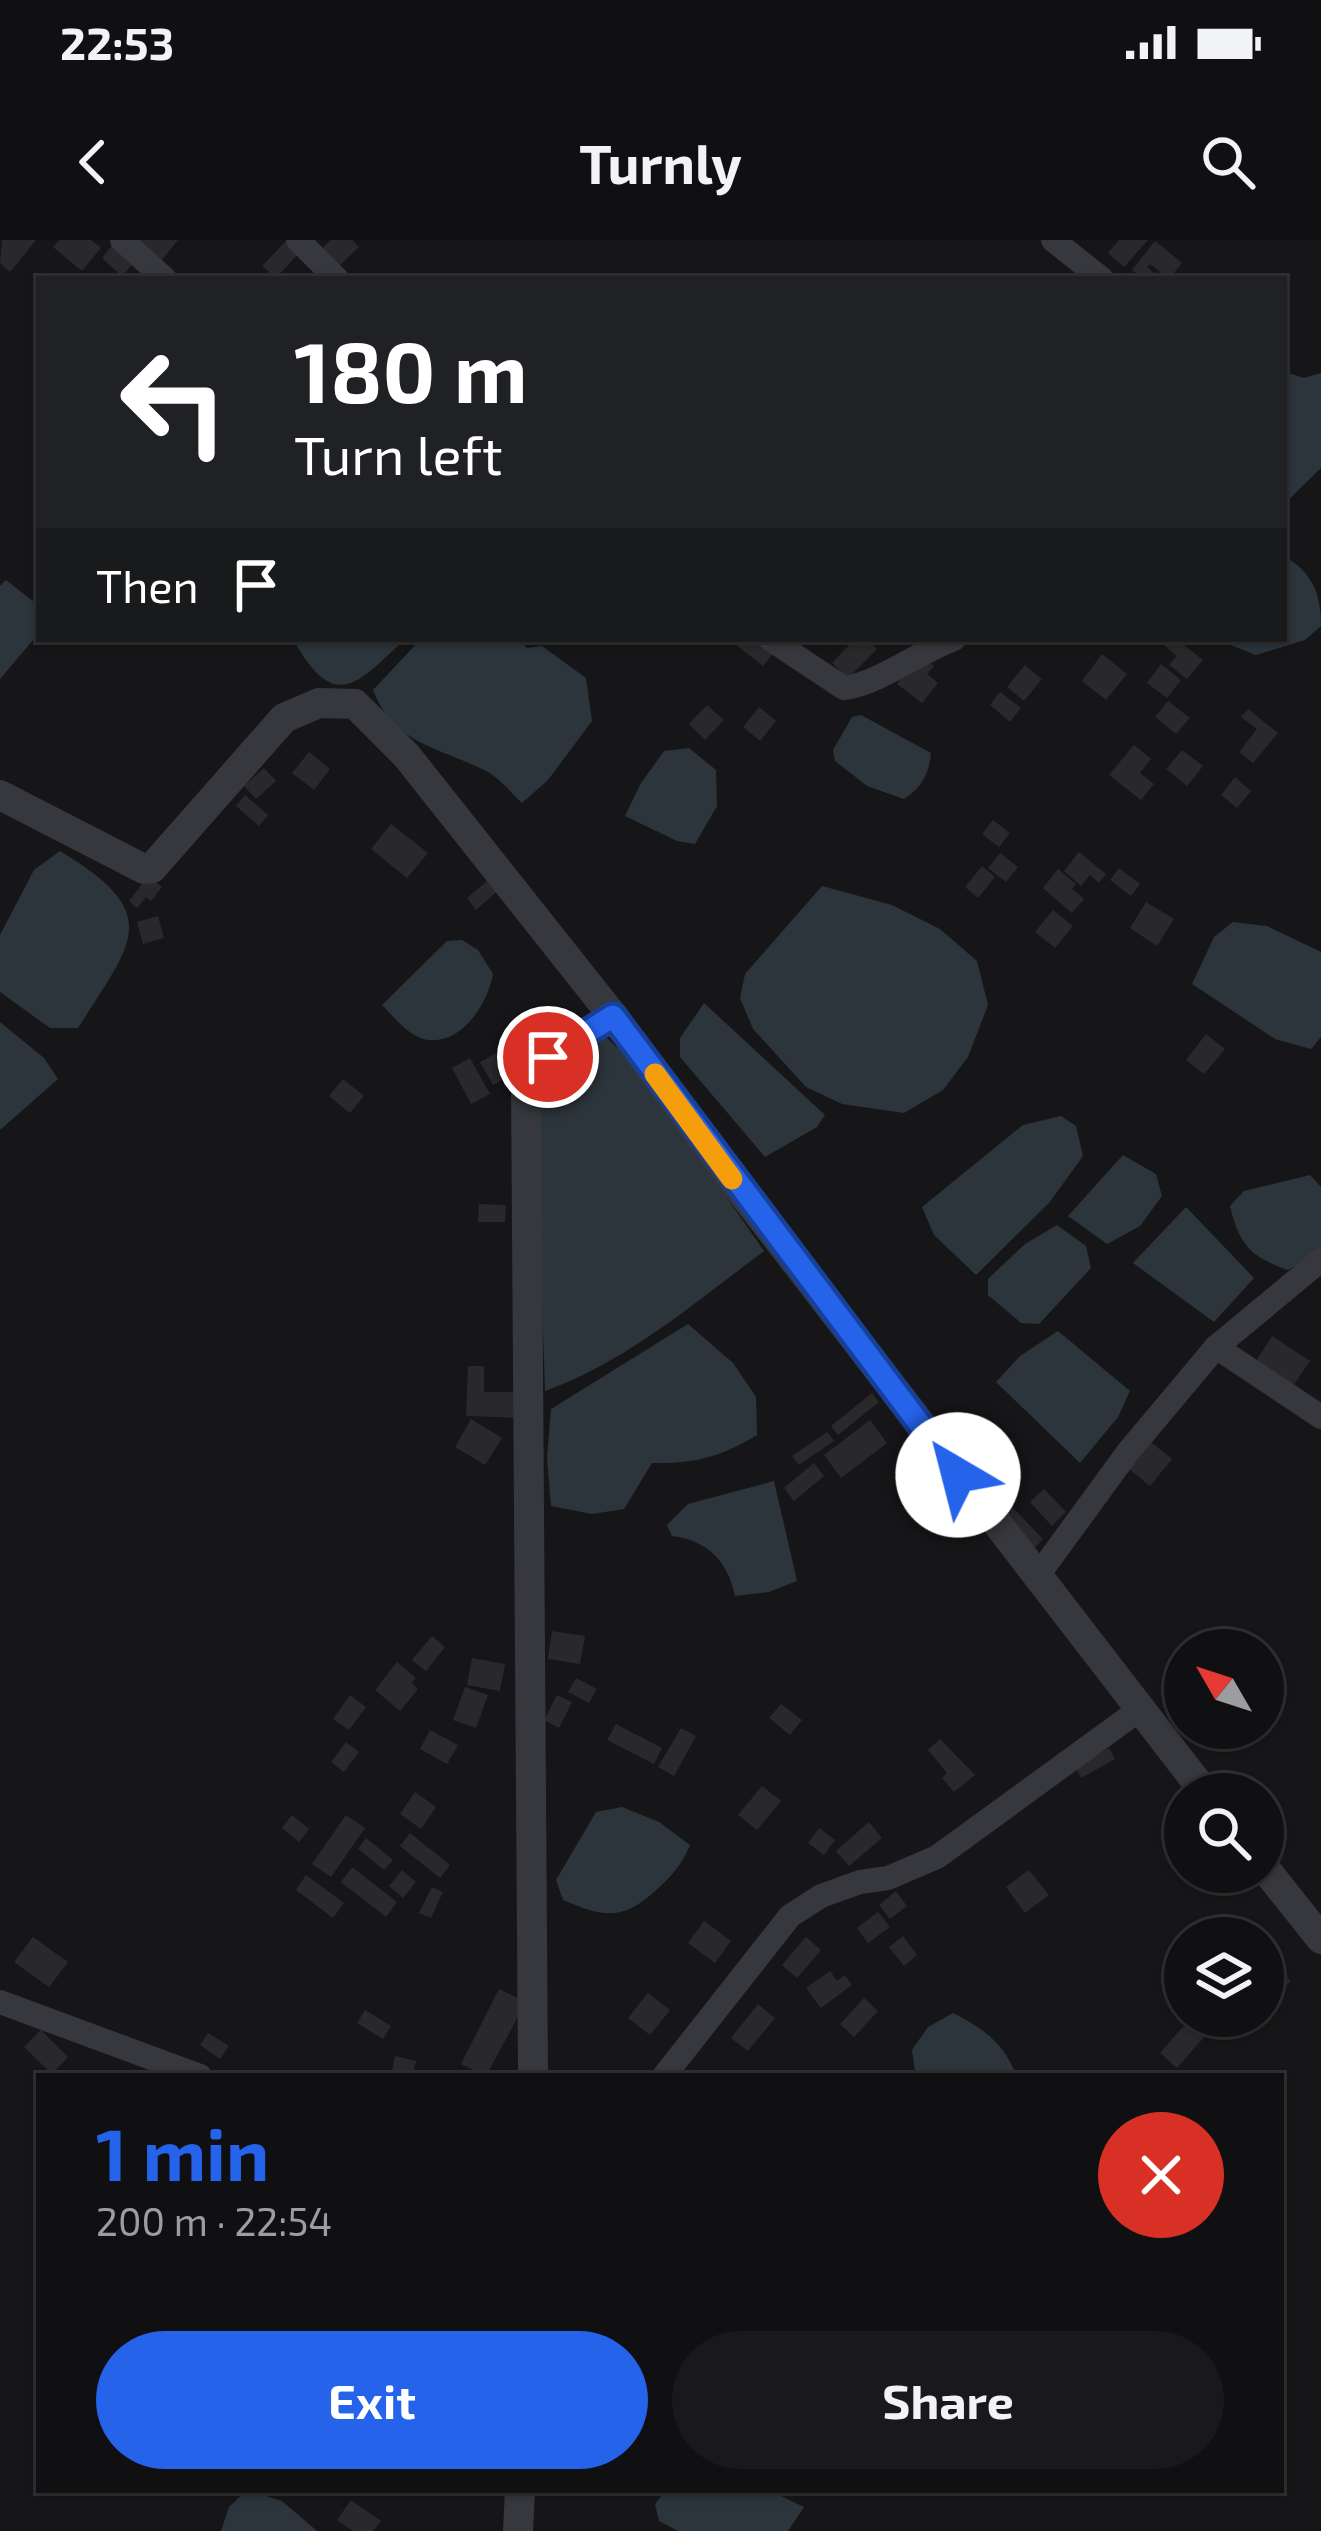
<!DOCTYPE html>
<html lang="en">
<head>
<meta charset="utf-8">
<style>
  :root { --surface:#101012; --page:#19191b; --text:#f1f3f6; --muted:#9c9d9f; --line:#303032; --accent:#2563eb }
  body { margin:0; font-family:"Exo 2",sans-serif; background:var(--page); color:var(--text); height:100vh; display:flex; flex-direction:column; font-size:45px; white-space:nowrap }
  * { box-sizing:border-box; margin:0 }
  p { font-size:39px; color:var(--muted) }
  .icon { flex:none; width:66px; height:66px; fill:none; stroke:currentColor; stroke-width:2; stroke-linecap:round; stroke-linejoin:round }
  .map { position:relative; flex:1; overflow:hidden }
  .side { position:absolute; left:36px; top:1833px; width:1248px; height:420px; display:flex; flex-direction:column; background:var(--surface); border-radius:0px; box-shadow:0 3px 9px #0004,0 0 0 3px var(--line) }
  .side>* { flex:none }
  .top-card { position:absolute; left:36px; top:36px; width:1251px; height:366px; border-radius:0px; box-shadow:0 3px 9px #0004,0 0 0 3px var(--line); background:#202124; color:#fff; overflow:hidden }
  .needle { width:78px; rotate:309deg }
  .controls { position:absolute; left:1164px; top:1389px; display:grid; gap:24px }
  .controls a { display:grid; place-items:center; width:120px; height:120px; border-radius:50%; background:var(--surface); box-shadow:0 3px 9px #0004,0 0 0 3px var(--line); font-size:60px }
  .pin { position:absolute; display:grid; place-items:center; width:102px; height:102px; color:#fff; margin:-51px; border:6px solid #fff; border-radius:50%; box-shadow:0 3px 12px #0007 }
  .me { position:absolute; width:132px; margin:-66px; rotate:323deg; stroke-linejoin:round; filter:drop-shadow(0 0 9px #0008) }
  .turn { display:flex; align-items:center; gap:42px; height:252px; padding:0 60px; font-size:54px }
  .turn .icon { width:156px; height:156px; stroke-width:2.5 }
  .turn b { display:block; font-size:84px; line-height:102px }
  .then { display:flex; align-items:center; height:114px; padding:0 60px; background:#0003; gap:24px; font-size:45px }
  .round { display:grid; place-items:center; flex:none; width:126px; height:126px; border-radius:63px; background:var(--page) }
  .headline { display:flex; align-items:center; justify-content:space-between; height:204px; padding:0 60px }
  h1 { font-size:72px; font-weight:700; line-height:90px; color:var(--accent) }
  .button { display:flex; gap:24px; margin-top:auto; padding:24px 60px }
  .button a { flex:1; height:138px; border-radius:72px; background:var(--accent); color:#fff; font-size:48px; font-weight:700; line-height:138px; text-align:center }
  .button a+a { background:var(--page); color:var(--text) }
  .status { display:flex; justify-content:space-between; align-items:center; height:84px; padding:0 60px; background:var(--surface); direction:ltr }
  .status svg { height:33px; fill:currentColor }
  header { display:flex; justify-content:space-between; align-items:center; height:156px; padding:0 60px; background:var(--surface); font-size:54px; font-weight:700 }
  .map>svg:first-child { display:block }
  .water { fill:#2c353c }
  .building { fill:#29292c }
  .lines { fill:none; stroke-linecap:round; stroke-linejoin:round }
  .minor { stroke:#37383d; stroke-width:24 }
  .tertiary { stroke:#37383d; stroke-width:30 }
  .route-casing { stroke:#184099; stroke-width:30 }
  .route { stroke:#2563eb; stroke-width:21 }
  .slow { stroke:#f59e0b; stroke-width:21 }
</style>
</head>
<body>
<div class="status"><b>22:53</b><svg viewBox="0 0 49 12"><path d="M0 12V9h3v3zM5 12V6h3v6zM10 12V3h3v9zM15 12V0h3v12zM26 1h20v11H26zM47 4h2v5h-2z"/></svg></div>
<header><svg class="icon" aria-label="back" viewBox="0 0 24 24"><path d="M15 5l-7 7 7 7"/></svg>Turnly<svg class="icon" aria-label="search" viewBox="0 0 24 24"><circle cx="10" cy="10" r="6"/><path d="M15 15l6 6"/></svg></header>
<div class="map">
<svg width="1321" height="2291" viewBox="0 0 1321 2291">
  <rect width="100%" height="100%" fill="#161618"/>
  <g class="water">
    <path d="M1284,132l20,6 17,-5v95l-37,36z"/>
    <path d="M1284,316c29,17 37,38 37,70l-16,14 -49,15 -40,-16h68z"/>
    <path d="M6,340l33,26v27l-39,46v-93z"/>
    <path d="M293,399h112c-47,44 -70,76 -112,0z"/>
    <path d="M421,399h97l9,9 15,-2 44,32 6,43 -44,59 -26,23c-11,-10 -23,-26 -36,-32 -45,-23 -93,-27 -113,-81z"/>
    <path d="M861,475l70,38c-2,21 -9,34 -27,46l-37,-13 -32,-25 -2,-11 19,-33z"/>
    <path d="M689,508l27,22 1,36 -22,38 -18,-3 -52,-25 16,-33 23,-32z"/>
    <path d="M60,611c104,63 74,89 18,177h-28l-50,-36v-57l34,-65z"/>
    <path d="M822,646l70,19 48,24 37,32 11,44 -20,52 -25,33 -39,23 -62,-9 -36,-17 -53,-58 -13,-31 5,-24z"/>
    <path d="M1233,682l34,4 54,26v85l-10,12 -36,-10 -83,-55 22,-47z"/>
    <path d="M462,700l16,10 15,24c-5,28 -29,69 -64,66 -18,-1 -34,-22 -47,-35l65,-64z"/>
    <path d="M704,763l121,112 -8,12 -52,30 -85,-100v-19z"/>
    <path d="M0,782l44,36 14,21 -58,51z"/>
    <path d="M607,798l27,26 130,187c-70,52 -136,110 -219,140l-10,-301 33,-32z"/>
    <path d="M1061,876l15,10 7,30 -34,47 -73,72 -42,-40 -12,-28 101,-82z"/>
    <path d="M1123,915l33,19 6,22 -22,30 -33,18 -39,-28z"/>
    <path d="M1310,935l11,12v65l-33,18c-38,-13 -49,-26 -58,-64l14,-15z"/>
    <path d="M1186,967l68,71 -40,44 -81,-59z"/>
    <path d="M1057,985l29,21 5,22 -52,56 -18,-1 -33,-28v-16l37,-35z"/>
    <path d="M688,1084l45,39 23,34 1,38c-37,22 -62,29 -105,28l-28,46 -32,5 -41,-8 -4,-48 4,-49z"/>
    <path d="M1058,1091l72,60 -12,26 -38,46 -84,-81 24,-26z"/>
    <path d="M774,1241l23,100 -28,11 -34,4c-7,-35 -28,-56 -63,-60l-5,-11 21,-21z"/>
    <path d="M622,1567l37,15 31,23c-9,21 -19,32 -36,47 -33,30 -53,24 -91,8l-7,-20 40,-68z"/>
    <path d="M953,1773c30,15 53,32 63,63h-95l-6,-5 -3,-21 16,-23z"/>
    <path d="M247,2250l35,11 35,30h-96l8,-24z"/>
    <path d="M666,2250h103l35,17 -16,24h-110l-19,-10 -4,-17z"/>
  </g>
  <g class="building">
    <path d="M2,0h34l-26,32 -10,-9z"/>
    <path d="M59,0h32l10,8 -19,23 -29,-24z"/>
    <path d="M135,0h43l-20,25z"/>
    <path d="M287,0l13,12 -24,26 -14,-12z"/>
    <path d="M331,0h21l7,7 -23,22 -17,-18z"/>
    <path d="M1119,0h29l-24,27 -16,-14z"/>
    <path d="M1155,1l27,22 -13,16 -19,-15 -3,3 8,7 -4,5h-8l-11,-9z"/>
    <path d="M114,3l21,18 -13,15 -20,-18z"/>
    <path d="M739,399h19l16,13 -11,14 -28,-22z"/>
    <path d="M855,399h12l10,10 -29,29 -16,-15z"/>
    <path d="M1162,399h14l27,21 -16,19 -18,-14 8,-9 -17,-14z"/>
    <path d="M1102,414l25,20 -21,26 -24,-19z"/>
    <path d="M920,415l14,11 -7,8 11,9 -16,20 -25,-19z"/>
    <path d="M1161,424l20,16 -14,18 -20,-15z"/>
    <path d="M1025,425l17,14 -18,22 -17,-14z"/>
    <path d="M1000,452l21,16 -11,14 -20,-17z"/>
    <path d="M1168,461l22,17 -14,16 -21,-17z"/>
    <path d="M707,465l17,15 -19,20 -16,-16z"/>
    <path d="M759,467l17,14 -16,20 -17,-14z"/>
    <path d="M1248,469l30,24 -25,30 -14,-11 18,-23 -16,-12z"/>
    <path d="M1134,505l17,14 -11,14 14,11 -13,16 -32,-25z"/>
    <path d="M1182,510l21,16 -16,20 -21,-17z"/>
    <path d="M309,512l21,17 -16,21 -22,-17z"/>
    <path d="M264,528l12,13 -20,18 -12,-13z"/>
    <path d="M1235,537l16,14 -14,17 -16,-13z"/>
    <path d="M245,555l23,20 -9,11 -23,-20z"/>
    <path d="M993,580l17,13 -11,14 -17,-13z"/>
    <path d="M391,584l37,29 -21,25 -36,-29z"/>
    <path d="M1079,612l27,22 -7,9 -9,-8 -9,11 -17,-15z"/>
    <path d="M1000,613l18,14 -12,15 -18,-14z"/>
    <path d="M982,626l13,11 -17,21 -13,-11z"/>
    <path d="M1119,628l21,16 -9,12 -21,-16z"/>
    <path d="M1058,629l18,15 -4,5 12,10 -12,14 -29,-25z"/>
    <path d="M148,636l14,11 -11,14 -5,-4 -9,11 -8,-7z"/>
    <path d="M492,637l9,11 -25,22 -9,-12z"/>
    <path d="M1146,662l28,17 -17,27 -27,-18z"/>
    <path d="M1053,670l20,16 -18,22 -20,-16z"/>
    <path d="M158,676l6,22 -21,6 -6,-22z"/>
    <path d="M1206,794l19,15 -21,25 -18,-14z"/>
    <path d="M514,803l12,23 -33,19 -13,-23z"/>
    <path d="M470,818l20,36 -19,10 -19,-36z"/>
    <path d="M343,839l21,17 -14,17 -21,-17z"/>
    <path d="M479,964l27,1 -1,17h-27z"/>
    <path d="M1272,1096l38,25 -19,28 -37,-25z"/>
    <path d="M468,1126h16v26h38l-1,26 -55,-2z"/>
    <path d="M872,1153l7,9 -41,33 -7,-9z"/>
    <path d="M471,1179l31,19 -17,27 -30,-18z"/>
    <path d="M870,1180l17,23 -46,35 -17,-23z"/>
    <path d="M827,1192l7,9 -35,24 -7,-9z"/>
    <path d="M992,1201l18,17 -17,18 -18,-16z"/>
    <path d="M1151,1202l21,17 -22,27 -21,-17z"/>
    <path d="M814,1223l10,13 -30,25 -10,-13z"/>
    <path d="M1044,1249l22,23 -14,14 -22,-24z"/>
    <path d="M1013,1268l30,31 -10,11 -30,-32z"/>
    <path d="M552,1391l33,5 -5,28 -32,-5z"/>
    <path d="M432,1396l13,11 -19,24 -14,-11z"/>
    <path d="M472,1418l33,6 -5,27 -33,-6z"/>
    <path d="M397,1422l19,16 -4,5 6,6 -18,22 -25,-21z"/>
    <path d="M576,1438l21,11 -8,14 -21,-11z"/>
    <path d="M465,1447l23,8 -12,33 -23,-8z"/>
    <path d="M350,1455l16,12 -17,23 -16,-11z"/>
    <path d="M557,1455l15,7 -13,26 -15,-8z"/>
    <path d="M781,1464l21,16 -12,15 -21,-17z"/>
    <path d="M616,1484l46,24 -8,16 -47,-24z"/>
    <path d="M681,1488l15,8 -22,40 -16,-9z"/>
    <path d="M430,1490l28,15 -11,19 -27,-15z"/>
    <path d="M940,1499l35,36 -21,17 -12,-14 5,-5 -19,-23z"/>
    <path d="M346,1502l13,10 -15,20 -13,-10z"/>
    <path d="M1109,1508l6,11 -34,19 -6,-11z"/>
    <path d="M762,1546l19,15 -24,29 -19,-15z"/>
    <path d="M415,1552l21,15 -15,22 -21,-15z"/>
    <path d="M292,1575l17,14 -10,13 -17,-14z"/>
    <path d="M346,1575l19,13 -34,49 -19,-13z"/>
    <path d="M869,1582l13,16 -33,28 -13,-15z"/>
    <path d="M819,1588l16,12 -11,15 -16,-12z"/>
    <path d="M410,1593l40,32 -10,13 -40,-32z"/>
    <path d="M366,1598l27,22 -9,10 -26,-21z"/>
    <path d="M352,1627l45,35 -11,15 -45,-35z"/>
    <path d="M402,1630l14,12 -13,16 -14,-12z"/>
    <path d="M1029,1630l20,25 -24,18 -19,-26z"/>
    <path d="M306,1635l38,28 -11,15 -37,-28z"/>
    <path d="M432,1647l11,5 -12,26 -12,-5z"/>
    <path d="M896,1651l11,15 -17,13 -11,-14z"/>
    <path d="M878,1672l12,15 -22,16 -11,-15z"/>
    <path d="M704,1681l27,20 -16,22 -27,-20z"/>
    <path d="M903,1696l14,19 -13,11 -15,-19z"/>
    <path d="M33,1697l35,25 -19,25 -35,-25z"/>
    <path d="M806,1697l15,13 -24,28 -15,-13z"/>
    <path d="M1277,1726l14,15 -28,27v-28z"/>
    <path d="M830,1731l7,10 8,-6 7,10 -31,23 -15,-20z"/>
    <path d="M499,1749l27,13 -40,74 -25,-12z"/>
    <path d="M648,1753l22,17 -20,25 -22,-17z"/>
    <path d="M864,1758l14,13 -24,26 -14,-13z"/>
    <path d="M758,1764l17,14 -27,33 -17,-13z"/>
    <path d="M365,1770l26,16 -8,13 -26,-16z"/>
    <path d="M1188,1781l17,15 -28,32 -17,-15z"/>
    <path d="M41,1790l27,27 -16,17 -28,-27z"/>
    <path d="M208,1793l21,13 -9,13 -20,-14z"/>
    <path d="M395,1816l21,5 -3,15h-22z"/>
    <path d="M351,2260l30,21 -8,10h-20l-16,-11z"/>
  </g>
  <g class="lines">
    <g class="minor">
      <path d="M122,0l43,39"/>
      <path d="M298,0l39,39"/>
      <path d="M1053,0l49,39"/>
      <path d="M770,399l74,49c34,-4 75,-36 110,-49"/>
      <path d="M1216,1107l105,70"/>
      <path d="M1036,1338l92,-126 88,-105 105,-87"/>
      <path d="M0,1762l200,74"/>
      <path d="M664,1836l126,-160 31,-20 39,-14 28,-4 49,-21 202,-147"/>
    </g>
    <g class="tertiary">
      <path d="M0,555l144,74 8,-1 132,-150 35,-15 36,1 51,51 207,261 121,166 472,612"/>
      <path d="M1263,1626l58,73"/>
      <path d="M533,1836l-7,-989 22,-30 65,-41"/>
      <path d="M518,2291l2,-41"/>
    </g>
  </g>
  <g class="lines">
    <g class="route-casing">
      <path id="route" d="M548,817l65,-41 345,459"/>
    </g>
    <use href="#route" class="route"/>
    <path class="slow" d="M655,834l77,105"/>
  </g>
</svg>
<div class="controls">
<a><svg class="needle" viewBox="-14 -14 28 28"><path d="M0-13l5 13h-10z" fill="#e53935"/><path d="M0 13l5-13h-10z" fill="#9c9d9f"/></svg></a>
<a><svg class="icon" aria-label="search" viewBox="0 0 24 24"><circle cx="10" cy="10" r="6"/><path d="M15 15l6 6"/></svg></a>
<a><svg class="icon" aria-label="layers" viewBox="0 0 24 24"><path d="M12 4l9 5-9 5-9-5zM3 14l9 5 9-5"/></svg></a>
</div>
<div class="pin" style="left:548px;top:817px;background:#d93025"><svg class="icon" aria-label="arrive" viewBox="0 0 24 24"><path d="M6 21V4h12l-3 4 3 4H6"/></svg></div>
<svg class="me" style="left:958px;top:1235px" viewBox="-20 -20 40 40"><circle r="19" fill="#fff"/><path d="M0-13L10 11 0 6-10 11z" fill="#2563eb"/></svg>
<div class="top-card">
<div class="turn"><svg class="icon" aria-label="left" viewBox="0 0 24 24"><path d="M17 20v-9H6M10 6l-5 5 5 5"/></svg><div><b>180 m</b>Turn left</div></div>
<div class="then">Then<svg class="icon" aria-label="arrive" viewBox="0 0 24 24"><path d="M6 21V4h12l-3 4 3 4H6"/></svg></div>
</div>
<section class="side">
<div class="headline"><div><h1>1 min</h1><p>200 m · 22:54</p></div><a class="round" style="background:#d93025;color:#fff"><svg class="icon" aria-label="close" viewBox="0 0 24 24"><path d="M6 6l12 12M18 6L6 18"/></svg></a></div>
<div class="button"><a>Exit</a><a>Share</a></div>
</section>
</div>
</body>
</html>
